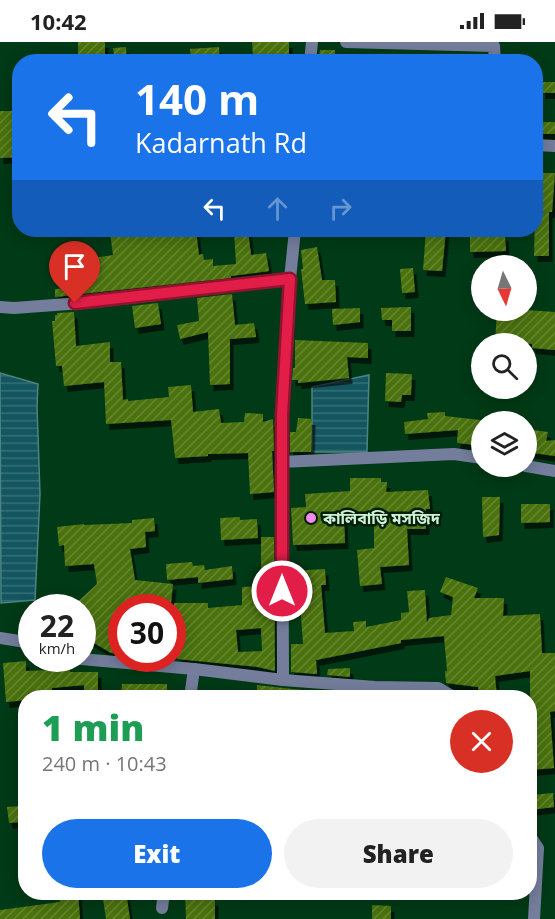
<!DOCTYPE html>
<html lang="en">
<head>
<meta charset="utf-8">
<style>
  :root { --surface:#fff; --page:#f2f2f2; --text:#222; --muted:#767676; --accent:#1a73e8 }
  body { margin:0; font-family:"Open Sans","Noto Sans Bengali",sans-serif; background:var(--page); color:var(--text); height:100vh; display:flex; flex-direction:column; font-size:22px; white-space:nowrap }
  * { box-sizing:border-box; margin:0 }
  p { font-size:20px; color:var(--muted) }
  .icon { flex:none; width:33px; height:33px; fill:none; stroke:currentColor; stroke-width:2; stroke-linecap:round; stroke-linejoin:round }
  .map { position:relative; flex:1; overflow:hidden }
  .side { position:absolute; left:18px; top:648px; width:519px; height:210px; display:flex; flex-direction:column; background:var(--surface); border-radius:24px; box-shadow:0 3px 15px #0003 }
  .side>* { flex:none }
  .top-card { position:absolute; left:12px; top:12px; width:531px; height:183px; border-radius:24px; box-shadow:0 3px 15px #0003; background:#1a73e8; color:#fff; overflow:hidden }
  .needle { width:39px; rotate:175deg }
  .tools { position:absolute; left:471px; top:213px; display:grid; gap:12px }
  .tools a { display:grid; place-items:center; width:66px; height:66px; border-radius:50%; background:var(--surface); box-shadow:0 3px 15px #0003; font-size:30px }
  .speed { position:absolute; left:18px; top:552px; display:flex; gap:12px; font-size:30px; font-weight:700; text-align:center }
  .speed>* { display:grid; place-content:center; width:78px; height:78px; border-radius:50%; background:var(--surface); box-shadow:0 3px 15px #0003; line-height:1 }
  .speed small { font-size:15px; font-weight:400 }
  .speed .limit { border:9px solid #d22; background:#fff; color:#111 }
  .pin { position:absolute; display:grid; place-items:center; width:51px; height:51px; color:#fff; margin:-62px -26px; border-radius:50% 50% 50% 0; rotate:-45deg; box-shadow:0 0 6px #0007 }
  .pin .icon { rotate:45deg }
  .me { position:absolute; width:66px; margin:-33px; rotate:0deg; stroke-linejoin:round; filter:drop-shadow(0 0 4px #0008) }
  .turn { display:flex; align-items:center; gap:21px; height:126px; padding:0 24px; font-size:27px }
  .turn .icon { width:78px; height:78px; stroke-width:2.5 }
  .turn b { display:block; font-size:42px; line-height:51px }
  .lanes { display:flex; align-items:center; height:57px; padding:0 24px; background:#0003; justify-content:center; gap:30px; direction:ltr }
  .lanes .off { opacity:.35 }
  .round { display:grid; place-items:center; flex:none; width:63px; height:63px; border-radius:32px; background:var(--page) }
  .head { display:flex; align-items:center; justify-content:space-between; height:102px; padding:0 24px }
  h1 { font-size:36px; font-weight:800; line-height:45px; color:#1e9e55 }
  .cta { display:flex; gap:12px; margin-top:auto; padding:12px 24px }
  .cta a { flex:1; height:69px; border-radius:36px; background:var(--accent); color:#fff; font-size:24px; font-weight:800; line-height:69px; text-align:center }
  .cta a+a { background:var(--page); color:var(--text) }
  .status { display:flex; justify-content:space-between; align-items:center; height:42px; padding:0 30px; background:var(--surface); direction:ltr }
  .status svg { height:16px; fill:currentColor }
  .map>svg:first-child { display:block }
  .water { fill:url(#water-rules); stroke:#4c8483; stroke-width:1.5 }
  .building { fill:url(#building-hatch); fill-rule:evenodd; filter:url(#shadow) }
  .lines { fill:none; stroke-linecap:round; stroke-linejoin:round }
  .street { stroke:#747e9c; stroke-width:12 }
  .route-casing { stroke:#92132f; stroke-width:15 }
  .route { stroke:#e11d48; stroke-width:10 }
  .poi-dot { fill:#f689ed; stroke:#021e09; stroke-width:2 }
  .labels { text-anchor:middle; stroke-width:5; stroke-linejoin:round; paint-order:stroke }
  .poi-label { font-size:16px; font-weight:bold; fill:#cff1d5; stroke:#021e09; text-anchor:start }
</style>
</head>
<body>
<div class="status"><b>10:42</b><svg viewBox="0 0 49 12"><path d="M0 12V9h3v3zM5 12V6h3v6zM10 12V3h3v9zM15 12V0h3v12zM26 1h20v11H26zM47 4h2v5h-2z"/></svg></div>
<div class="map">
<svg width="555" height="877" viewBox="0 0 555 877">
  <defs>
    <pattern id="water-rules" width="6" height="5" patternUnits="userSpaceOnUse" patternTransform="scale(1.5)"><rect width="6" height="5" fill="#145660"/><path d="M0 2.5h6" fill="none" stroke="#356f76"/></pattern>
    <pattern id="building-hatch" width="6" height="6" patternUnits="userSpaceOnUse" patternTransform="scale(1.5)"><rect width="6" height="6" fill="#4b720f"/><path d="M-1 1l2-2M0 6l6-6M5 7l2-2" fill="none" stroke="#648731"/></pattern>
    <filter id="shadow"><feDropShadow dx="3.5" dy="6" stdDeviation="0" flood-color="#0009"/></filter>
  </defs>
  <rect width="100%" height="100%" fill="#003a16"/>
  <g class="water">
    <path d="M0,331l38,11 -1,22 3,88 -5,106 -34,3z"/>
    <path d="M369,333l-2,77h-55v-65z"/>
  </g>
  <g class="building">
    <path d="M78,0h27v13l-27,1z"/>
    <path d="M252,0h37v13l-36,1z"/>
    <path d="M126,5l1,15h-12l-2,-14z"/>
    <path d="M219,5l1,15h-29l-1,-13z"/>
    <path d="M320,8h15v12h-17z"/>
    <rect x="542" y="40" width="13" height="11"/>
    <path d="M0,69h20v46l-20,1z"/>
    <rect x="536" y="80" width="19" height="12"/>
    <path d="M536,131h19l-3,39h-3v44h-15z"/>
    <path d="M145,188h51l3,25 4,-1 1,6 9,-1v7l23,-2 -2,-34h14l3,25 15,-2 3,18 -38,5v2l-151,16 1,-34 32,-5 -3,-22z"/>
    <path d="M426,188h20l-4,41 -19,-1z"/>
    <path d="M470,188h28l7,6 1,15 -36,1z"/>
    <path d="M317,205l5,33h13l1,22 -31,2 -4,-35h2l-2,-19z"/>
    <path d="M413,226l2,24 -13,1 -2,-24z"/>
    <path d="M73,246l1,7 -19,2v-8z"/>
    <path d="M232,252l3,31 19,-2 2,14 -26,2v45l-20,1 -2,-53 -28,7 -3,-14 22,-4 -2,-23z"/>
    <path d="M158,261l3,21 -26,4 -3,-22z"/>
    <path d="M411,265v24h-19v-11h-10l-1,-12z"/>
    <path d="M360,266v14l-27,3 -1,-16z"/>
    <path d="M497,268h29l29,2v38l-23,-2v-4l-37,-2z"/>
    <path d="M74,270l2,34 34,-4v20h11l2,38 5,-1v2l41,-4 -1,-10 23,-2 2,27 26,-3 2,14 23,-1 1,-9 18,1v8l10,-3 1,32h-2l2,41 -24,2 -2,-41 -40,1v2l-33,2 -4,-38 -65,4 -2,-42 -40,4 -2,-20h-6l-4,-45h3v-6h2v-2z"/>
    <path d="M295,298l73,3v15l-21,-1 2,21 -51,5v-3h-6l1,-12h2z"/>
    <path d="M386,331l26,1 -1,21h-9l-1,7 -16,-1z"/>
    <path d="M445,370v4l44,5 -7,1 -5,23 -20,-2 1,-13 -53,4 -1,-12 24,-3 -1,-6z"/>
    <path d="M298,376l14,1 -1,33h-21v-20h6z"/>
    <path d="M526,387l22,3 -2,9 9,-1v16l-29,-4z"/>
    <path d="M350,436h31v4h6l-1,10 42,-2 2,19h-4v20h-19l2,36 -29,2 2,17 -22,2 -3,-36 17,-2v-30l-30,-1 1,26 -52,2 -2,-37 15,-1 -1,-13 45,-3z"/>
    <path d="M482,455h18l-1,38 -16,2z"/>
    <path d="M521,462h29v18l-29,1z"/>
    <path d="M240,475v3l17,-1 1,19 -37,2 -1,-22z"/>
    <path d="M154,476l1,13 -10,1 1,15 -16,2 5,31 38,4 -2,19 -24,-3 -1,8h-24v46l-11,-1 -29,-17v-28h-11l26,-24 -3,-20 -29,2 -1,-21 -5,1 -2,-19 27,-3v1l48,-2v-3z"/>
    <path d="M261,495h13l1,134 -17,-4 -81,-8 2,-32h-5v-24h34v5l34,-3v-18l19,-1zM261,586l1,23 -24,1 -2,-22z"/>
    <path d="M192,520l1,4 11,-1 1,5 27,-4 1,13 -35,4v-6l-31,3 -1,-16z"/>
    <path d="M325,527l1,16h-5l4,48 29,-2 -1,-9 13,-1v6l35,-7v-7l8,-1 -2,-21 18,-1 2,33 2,-5 22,-3 2,-18 -13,-5 6,-15 32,11 -4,10h30l-1,18 37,-2 2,39h13v58l-5,1 4,56 -24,2v-99l-35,5 2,22h-17l-2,-11 -32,-4 -1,-12h2l-3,-35 -43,4v3l-85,17 1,14 -26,-2v-28h12l-4,-57h-8v-16z"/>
    <path d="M26,619v10l44,-2v3h28v26h-14v-13l-32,3v5h-24v5h-2v2l-20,2 -3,-39z"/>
    <path d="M350,626v9l-23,-2 1,-6z"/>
    <path d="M122,642h45v14h-46z"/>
    <path d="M257,643l45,5 -1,8h-15v-5h-29z"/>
    <path d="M327,650l22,1v5h-23z"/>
    <path d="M553,751l1,14 -24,3v-15z"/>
    <path d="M20,764l2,16 -13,1 -2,-16z"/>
    <path d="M59,850h19l2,27h-80v-9l60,-8z"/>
    <path d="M102,850h24l4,27h-24z"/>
    <path d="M185,850h27l-1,8h4v19h-29z"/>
    <path d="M372,863l19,1v13h-19z"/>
  </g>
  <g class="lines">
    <g class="street">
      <path d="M346,0l148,4 1,16"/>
      <path d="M310,20l2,-20"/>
      <path d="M536,103l19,1"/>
      <path d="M295,188l-5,49 -8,136 1,265 92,7 63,1 17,10"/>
      <path d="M0,265l14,1 81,-6 195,-23"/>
      <path d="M281,420l173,-8 28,4"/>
      <path d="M526,424l29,5"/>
      <path d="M0,596l32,5"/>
      <path d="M70,616l124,11 89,11"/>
      <path d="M190,656l4,-29"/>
      <path d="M530,794l8,12 -4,71"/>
      <path d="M162,866l2,-16"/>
    </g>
  </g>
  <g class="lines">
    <g class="route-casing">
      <path id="route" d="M75,261l215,-24 -8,136v176"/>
    </g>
    <use href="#route" class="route"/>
  </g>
  <circle class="poi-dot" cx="311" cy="476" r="6"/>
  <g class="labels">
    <g class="poi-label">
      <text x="323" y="482">কালিবাড়ি মসজিদ</text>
    </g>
  </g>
</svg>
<div class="tools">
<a><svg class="needle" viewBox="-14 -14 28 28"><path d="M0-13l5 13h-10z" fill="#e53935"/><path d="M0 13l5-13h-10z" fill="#767676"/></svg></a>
<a><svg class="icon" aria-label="search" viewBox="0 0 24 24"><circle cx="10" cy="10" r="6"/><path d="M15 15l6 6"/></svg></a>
<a><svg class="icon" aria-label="layers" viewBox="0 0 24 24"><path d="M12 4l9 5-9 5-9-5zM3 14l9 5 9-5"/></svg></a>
</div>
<div class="speed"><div>22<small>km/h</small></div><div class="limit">30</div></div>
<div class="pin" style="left:75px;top:261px;background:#d93025"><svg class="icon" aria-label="arrive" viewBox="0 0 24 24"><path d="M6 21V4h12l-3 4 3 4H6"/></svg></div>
<svg class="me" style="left:282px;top:549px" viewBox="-20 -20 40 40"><circle r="17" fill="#e11d48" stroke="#fff" stroke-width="3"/><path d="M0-11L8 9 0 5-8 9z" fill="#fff"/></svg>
<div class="top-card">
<div class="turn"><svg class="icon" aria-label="left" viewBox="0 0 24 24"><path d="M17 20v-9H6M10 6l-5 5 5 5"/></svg><div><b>140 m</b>Kadarnath Rd</div></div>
<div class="lanes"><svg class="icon" aria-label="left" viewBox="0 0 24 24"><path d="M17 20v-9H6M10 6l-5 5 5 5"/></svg><svg class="icon off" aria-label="ahead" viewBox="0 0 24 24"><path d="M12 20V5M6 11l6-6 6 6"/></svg><svg class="icon off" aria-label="right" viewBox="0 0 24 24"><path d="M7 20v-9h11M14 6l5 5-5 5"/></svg></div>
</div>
<section class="side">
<div class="head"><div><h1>1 min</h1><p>240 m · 10:43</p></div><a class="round" style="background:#d93025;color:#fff"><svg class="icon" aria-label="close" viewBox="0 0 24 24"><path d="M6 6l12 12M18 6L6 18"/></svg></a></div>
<div class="cta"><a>Exit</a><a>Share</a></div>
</section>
</div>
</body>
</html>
